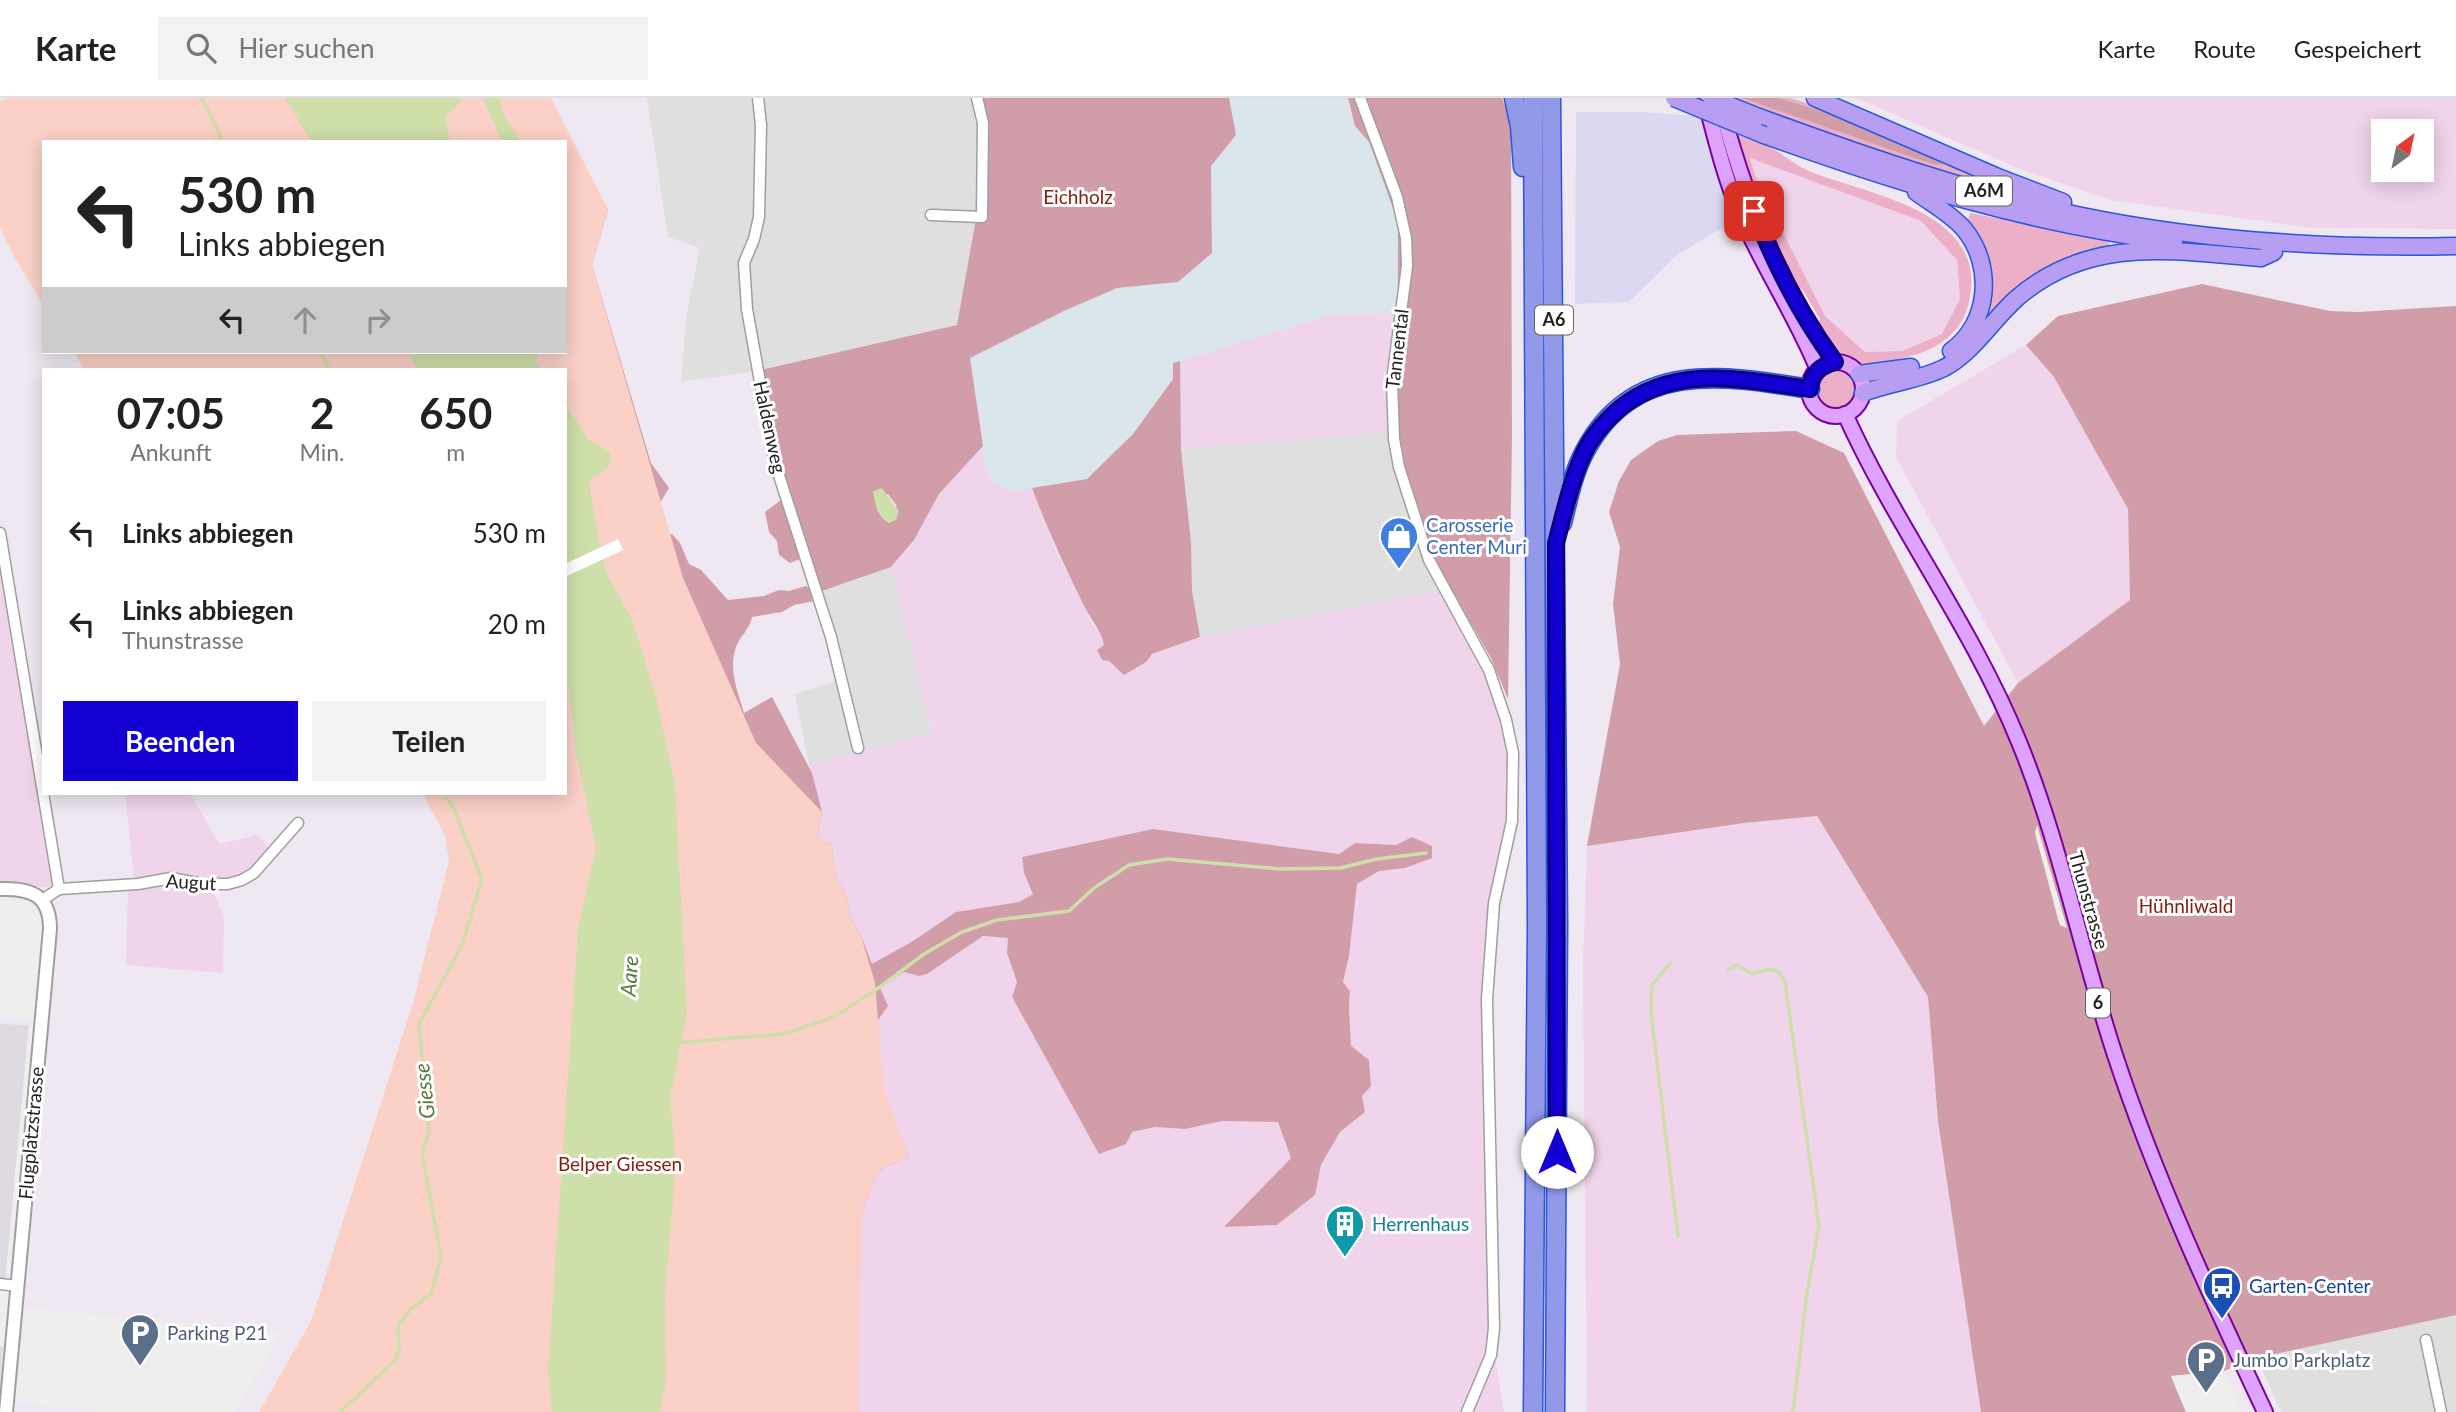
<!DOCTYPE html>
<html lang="de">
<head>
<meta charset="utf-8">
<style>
  :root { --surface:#fff; --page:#f2f2f2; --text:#222; --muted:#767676; --line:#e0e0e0; --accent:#1300d3 }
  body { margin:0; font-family:Lato,sans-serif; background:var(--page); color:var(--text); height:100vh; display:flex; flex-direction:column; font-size:26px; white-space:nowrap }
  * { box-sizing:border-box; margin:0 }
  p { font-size:23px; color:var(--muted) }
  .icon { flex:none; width:38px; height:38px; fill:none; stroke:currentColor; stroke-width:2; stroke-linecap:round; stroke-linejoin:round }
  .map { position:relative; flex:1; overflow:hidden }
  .sheet { position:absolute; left:42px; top:270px; width:525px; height:427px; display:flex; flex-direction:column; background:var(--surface); border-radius:0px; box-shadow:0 4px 18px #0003 }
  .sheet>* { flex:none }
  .guide { position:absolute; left:42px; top:42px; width:525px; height:214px; border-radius:0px; box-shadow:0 4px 18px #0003; background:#fff; color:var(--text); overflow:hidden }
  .needle { width:46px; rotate:33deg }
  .controls { position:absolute; left:2371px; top:21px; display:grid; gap:14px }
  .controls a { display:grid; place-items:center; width:63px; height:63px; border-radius:0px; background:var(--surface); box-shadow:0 4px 18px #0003; font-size:35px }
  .pin { position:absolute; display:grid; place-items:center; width:60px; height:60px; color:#fff; margin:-30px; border-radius:14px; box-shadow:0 4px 10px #0006 }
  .me { position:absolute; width:77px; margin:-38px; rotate:0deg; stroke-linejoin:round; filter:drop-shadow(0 0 5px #0008) }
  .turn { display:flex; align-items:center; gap:24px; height:147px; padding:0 21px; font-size:32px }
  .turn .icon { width:91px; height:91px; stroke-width:2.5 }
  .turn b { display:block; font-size:49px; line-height:60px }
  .lanes { display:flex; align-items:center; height:66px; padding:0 21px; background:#0003; justify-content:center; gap:35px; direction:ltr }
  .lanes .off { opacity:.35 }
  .eta { display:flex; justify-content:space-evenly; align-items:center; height:119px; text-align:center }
  .eta b { font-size:42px; font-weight:700; line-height:49px }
  .action { display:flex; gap:14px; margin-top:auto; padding:14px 21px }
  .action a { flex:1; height:80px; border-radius:0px; background:var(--accent); color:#fff; font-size:28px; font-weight:700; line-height:80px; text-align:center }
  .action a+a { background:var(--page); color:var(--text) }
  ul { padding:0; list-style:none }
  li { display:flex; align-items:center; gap:21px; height:91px; padding:0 21px }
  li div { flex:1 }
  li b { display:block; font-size:26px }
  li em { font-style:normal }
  header { display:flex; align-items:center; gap:42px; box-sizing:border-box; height:98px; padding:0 35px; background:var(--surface); border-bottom:2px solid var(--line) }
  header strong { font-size:33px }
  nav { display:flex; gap:38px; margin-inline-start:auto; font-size:24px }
  .search { width:490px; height:63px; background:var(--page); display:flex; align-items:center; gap:18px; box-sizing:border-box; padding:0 24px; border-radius:0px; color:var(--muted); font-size:26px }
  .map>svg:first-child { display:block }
  .residential { fill:#dfdfe0 }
  .commercial { fill:#dcd8f2 }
  .industrial { fill:#dae6eb }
  .airport { fill:#dfd9e1 }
  .farmland { fill:#f0d4eb; fill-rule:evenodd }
  .grass { fill:#ebafc7; fill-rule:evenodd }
  .forest { fill:#d19da8; fill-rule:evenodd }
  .park { fill:#fad0c7 }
  .parking { fill:#eee }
  .water { fill:#cedfa9 }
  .pier { fill:#fff }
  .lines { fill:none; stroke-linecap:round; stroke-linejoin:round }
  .stream { stroke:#cedfa9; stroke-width:3.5 }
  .minor-casing { stroke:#9f9f9f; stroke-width:13 }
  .tertiary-casing { stroke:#9f9f9f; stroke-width:16 }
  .primary-casing { stroke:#79009f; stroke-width:18 }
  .trunk-casing { stroke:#2856dd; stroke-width:19 }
  .motorway-casing { stroke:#2856dd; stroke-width:21 }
  .minor { stroke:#fff; stroke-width:10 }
  .tertiary { stroke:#fff; stroke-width:12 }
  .primary { stroke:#dea3fd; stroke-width:14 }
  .trunk { stroke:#b89ef2; stroke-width:16 }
  .motorway { stroke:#9199e8; stroke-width:18 }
  .trunk-bridge-casing { stroke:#2856dd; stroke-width:19; stroke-linecap:butt }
  .trunk-bridge { stroke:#b89ef2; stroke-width:16 }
  .route-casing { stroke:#0c0089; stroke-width:18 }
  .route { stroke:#1300d3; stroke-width:12 }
  .labels { text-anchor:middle; stroke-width:6; stroke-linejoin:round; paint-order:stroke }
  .shield { fill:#fff; stroke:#646464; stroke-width:2 }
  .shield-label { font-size:18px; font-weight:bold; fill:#222 }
  .park-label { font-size:19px; fill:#84200b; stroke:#fff }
  .street-label { font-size:19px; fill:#222; stroke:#fff }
  .shop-label { font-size:19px; fill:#366cbe; stroke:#fff; text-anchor:start }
  .culture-label { font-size:19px; fill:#0d838f; stroke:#fff; text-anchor:start }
  .transit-label { font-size:19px; fill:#164399; stroke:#fff; text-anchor:start }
  .service-label { font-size:19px; fill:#4e5e75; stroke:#fff; text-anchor:start }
  .water-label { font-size:21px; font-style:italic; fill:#537a37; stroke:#fff }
</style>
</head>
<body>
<header>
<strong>Karte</strong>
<div class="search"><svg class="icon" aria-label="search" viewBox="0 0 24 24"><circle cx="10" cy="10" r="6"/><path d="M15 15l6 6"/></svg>Hier suchen</div>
<nav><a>Karte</a><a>Route</a><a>Gespeichert</a></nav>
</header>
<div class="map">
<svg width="2456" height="1314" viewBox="0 0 2456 1314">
  <rect width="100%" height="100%" fill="#efe8f2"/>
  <g class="residential">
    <path d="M647,0h329l5,15 -1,83 -23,129 -181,43 -95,14 5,-64 14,-70 -32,-11z"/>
    <path d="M1397,333l55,163 -252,43 -8,-46 -1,-49 -10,-93z"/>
    <path d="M891,469l41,167 -123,31 -14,-71 50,-16 -26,-86z"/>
    <path d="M2456,1217v97h-175l-24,-54z"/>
  </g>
  <path class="commercial" d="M1576,14h68l60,5 33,102 -60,36 -48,47 -54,2z"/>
  <path class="industrial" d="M1229,0h119l7,28 14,16 29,80 -2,90 -69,4 -154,63 -40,55 -46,45 -73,13 -20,-9 -10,-20 -1,-17 -13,-88 94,-47 53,-23 61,-6 34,-29 -1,-87 25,-31z"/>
  <path class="airport" d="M0,926l29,1 -23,248 -6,136z"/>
  <g class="farmland">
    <path d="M1856,0h600v131l-143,-1 -203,-28 -90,-31zM2384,33h38v39h-38z"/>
    <path d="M1750,59l171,64 36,39 3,39 -18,35 -40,17 -37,1 -40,-36 -68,-135z"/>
    <path d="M1396,214l1,119 -216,18 -1,-88 147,-45z"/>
    <path d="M2026,247l28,32 74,132 2,91 -112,83 -122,-226 1,-36z"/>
    <path d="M983,348l1,17 10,20 20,9 18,-4 23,60 37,75 11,15 1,7 -7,5 5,10 7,1 4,4 33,-3 6,-8 48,-17 241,-47 43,78 16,46 9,52 -1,42 -19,111 -4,37 -3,99 9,277 13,80h-649l7,-200 16,-41 -9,-109 11,-74 24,-16 15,4 8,-2 56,-38 25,2 -1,15 10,29 -5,15 22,40 97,95 24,-5 30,2 37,-8 56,1 13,36 -67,69 53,-2 38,-30 6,-30 19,-33 25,-20 -14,-66 -2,-39 1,-16 -7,-9 6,-26 8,-72 22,-13 26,-3 7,-31 -16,8 -41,-2 -16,11 -186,-25 -131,28 2,16 9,21 -14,8 -63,10 -43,29 -41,23 -11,-28 -10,-18 -5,-23 -11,-19 -3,-31 -15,-7 5,-26 -13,-47 123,-32 -41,-166 23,-27 25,-46z"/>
    <path d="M0,456l54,327 -5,6h-49z"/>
    <path d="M125,695h65l29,51 39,-9 17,20 -28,29 -20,4h-16l13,28 -1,57 -97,-8 2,-77h6v-9z"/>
    <path d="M1816,718l112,181 10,124 43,291h-394l-4,-445 4,-121 157,-23z"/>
  </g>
  <g class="grass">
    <path d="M1731,0h60l52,17 137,61 -2,3h-4c-82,-22 -164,-49 -243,-81z"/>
    <path d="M1736,36c12,5 27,9 39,16 12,7 23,17 36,22 62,24 185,41 156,137 -10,31 -40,45 -70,50l-6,9c-42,-1 -47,-5 -72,-38l1,-11 -18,-30 -6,-1 -42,-91zM1750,60l171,63 36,39 3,39 -18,35 -40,17 -37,1 -40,-36 -68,-135z"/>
    <path d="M1971,115l138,29 1,6c-49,7 -84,43 -122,73l-3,-3c11,-40 8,-63 -19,-95z"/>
    <circle cx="1837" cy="291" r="19"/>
  </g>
  <g class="forest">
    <path d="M549,0l59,112 -16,55 59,198 18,25 -18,30 15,17 6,-1 8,9 9,21 12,6 27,30 36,-4 15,-6 10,1 17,-5 6,4 2,11 -20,4 -12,7 -30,5c-2,12 -12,19 -16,30 -8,22 2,45 8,66l28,-16 40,76 10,39 -5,26 15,7 3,31 11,19 5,23 10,18 11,28 41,-23 43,-29 63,-10 14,-8 -9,-21 -2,-16 131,-28 186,25 16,-11 41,2 16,-8 20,9v12l-27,10 -26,3 -22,13 -8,72 -6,26 7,9 -1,16 2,39 18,14 2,26 -9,10 3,16 -25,20 -19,33 -6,30 -38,30 -53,2 67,-69 -13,-36 -56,-1 -37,8 -30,-2 -23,5 -6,12 -27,10 -87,-157 5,-15 -10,-29 1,-15 -25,-2 -56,38 -8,2 -15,-4 -24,16 8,18 -20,28 1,28 40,94 -31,15 -16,41 -297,-843v-227z"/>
    <path d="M976,0h253l7,37 -25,31 1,87 -34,29 -61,6 -53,23 -94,47 13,88 -44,48 -25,46 -23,27 -72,25 -14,-35 -15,6 -11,-8 -2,-14 -8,-9 -4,-20 16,-12 1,-17 -10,-6 -6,-33 -5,-74 196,-45 23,-129 1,-83zM888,396l9,12 -19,6 -4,-16z"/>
    <path d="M1348,0h154l9,24 1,315 -4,262 -17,-41 -51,-88 -32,-83 -11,-56 1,-209 -29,-80 -14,-16z"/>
    <path d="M1743,0h36l65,21 94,40 4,5 -7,1z"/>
    <path d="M2202,186l128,27 28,1 98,-6v1009l-199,43 -33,13 -53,5 15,36h-205l-43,-291 -10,-124 -111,-181 -73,7 -157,23 33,-182 -7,-60 7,-57 -11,-35 10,-31 12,-21 27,-19 19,-6 119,-4 48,22 140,273 34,-43 112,-83 -2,-91 -74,-132 -28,-32 32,-29z"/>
    <path d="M1180,263l1,88 10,93 1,49 8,46 -48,17 -6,8 -22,13 -15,-14 -7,-1 -5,-10 7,-5c-2,-13 -14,-27 -20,-39 -19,-39 -37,-77 -52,-118l55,-9 46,-45 40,-55v-16z"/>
  </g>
  <path class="park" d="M9,0h542l57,112 -16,55 91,313 73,165 66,69 -5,26 15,7 3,31 11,19 5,23 10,18 14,47 9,108 25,65 -31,15 -16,41 -4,200h-599l52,-91 102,-318 36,-142 -4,-26 -23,-42h143v-424h-481l-10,-17h491v-210h-521v164l-30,-49 -14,-30v-125z"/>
  <g class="parking">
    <path d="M2037,727l30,103 -7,-3 -2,-6 -23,-86z"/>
    <path d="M19,798l23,13 4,11 -9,100 -37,-1v-122z"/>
    <path d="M29,927l11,3 -22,246 -12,-1z"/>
    <path d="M0,1189l12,1 -4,59h-8z"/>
    <path d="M26,1210l255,25 -46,79h-135l-85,-10z"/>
    <path d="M2224,1273l17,41h-55l-15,-36z"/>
  </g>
  <g class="water">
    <path d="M285,0h174l2,4 -16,15 5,25h-138z"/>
    <path d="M483,0h17c3,26 12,24 20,44h-18z"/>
    <path d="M409,254h131l-5,9 6,8h-124z"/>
    <path d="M565,307c8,11 15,22 23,33 7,8 29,11 22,26 -4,8 -9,10 -17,12l-4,8 16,86 27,50 25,80 18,85 12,228 -17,86 6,64 -11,131 1,86 -6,32h-108l-4,-42 30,-442 18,-81 -20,-95 -7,-63 -4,-8z"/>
    <path d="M882,390l17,23 -3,9 -7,3c-12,-6 -14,-20 -16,-32z"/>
  </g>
  <path class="pier" d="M618,441l5,11 -58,27v-13z"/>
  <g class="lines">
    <g class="stream">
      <path d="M202,0l21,44"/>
      <path d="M321,254l8,17"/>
      <path d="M1671,864l-19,23 -1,28 27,223"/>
      <path d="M1728,872l8,-5 17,9 15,-5 10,2 7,11 34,244 -12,67 -14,119"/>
      <path d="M676,945l107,-9 49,-16 41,-26 51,-38 38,-22 35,-12 72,-9 25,-23 35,-23 38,-6 114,10 59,-1 37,-9 49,-6"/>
      <path d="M340,1314l54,-50 5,-12 -1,-25 13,-16 20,-15 10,-37 -19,-104 7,-21 -10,-108 43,-79 20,-66 -29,-72 -10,-14"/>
    </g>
    <g class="minor-casing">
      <g id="minor">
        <path d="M758,0l3,27 -2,92 -5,22 -10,24 3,46 27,151 57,177 27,111"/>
        <path d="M1360,0l37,99 9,41 1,28 -15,115 2,58 5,28 30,93 60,110 17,50 7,33 -1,68 -18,82 -7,96 7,329 -3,27 -24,57"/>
        <path d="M931,117l51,2 1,-94 -6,-25"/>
        <path d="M0,435l59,356 -17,11"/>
        <path d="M59,791l79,-5 33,-6 31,6h26l14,-4 12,-7 44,-50"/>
        <path d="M0,1186l17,2"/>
        <path d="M2426,1242l15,72"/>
      </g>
    </g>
    <g class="tertiary-casing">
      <path id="tertiary" d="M0,791c31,-1 50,6 50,40l-44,483"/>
    </g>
    <g class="primary-casing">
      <g id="primary">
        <path d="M1706,5c10,38 19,76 35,113 23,53 55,100 77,154"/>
        <path d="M1723,15c23,87 58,175 112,249"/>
        <circle cx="1836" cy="291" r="27"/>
        <path d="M1845,316c51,113 127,212 174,328 41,100 62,210 96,313 40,122 95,240 150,357"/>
      </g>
    </g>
    <g class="trunk-casing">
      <g id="trunk">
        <path d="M1815,0l183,79 65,25"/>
        <path d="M1759,19c104,38 210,75 318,98 125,26 252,34 379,31"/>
        <path d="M1764,37c136,49 266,89 410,107"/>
        <path d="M1916,94c16,12 35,22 48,37 30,36 26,94 -13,122"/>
        <path d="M1859,276l52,-7"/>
        <path d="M1863,295c26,-10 56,-13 81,-25 30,-16 48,-48 73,-70 73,-63 156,-47 244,-40l13,-6"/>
      </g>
    </g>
    <g class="motorway-casing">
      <g id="motorway">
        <path d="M1514,0l6,28 3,41"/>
        <path d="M1551,0l7,826 -3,488"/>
        <path d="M1562,425c6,-24 11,-50 23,-72 49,-92 139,-76 225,-62"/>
        <path d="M1533,1314l4,-486 -4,-828"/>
      </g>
    </g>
    <use href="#minor" class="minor"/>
    <use href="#tertiary" class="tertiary"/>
    <use href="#primary" class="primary"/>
    <use href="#trunk" class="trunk"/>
    <use href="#motorway" class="motorway"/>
    <g class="trunk-bridge-casing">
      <g id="trunk-bridge">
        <path d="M1674,0l90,37"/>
        <path d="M1711,0l48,19"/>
      </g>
    </g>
    <use href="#trunk-bridge" class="trunk-bridge"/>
  </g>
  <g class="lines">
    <g class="route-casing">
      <path id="route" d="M1557,1054l-1,-609c8,-29 14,-60 27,-88 8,-18 21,-33 36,-46 56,-46 125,-29 191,-20 2,-16 10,-23 25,-27 -33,-45 -61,-99 -81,-151"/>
    </g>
    <use href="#route" class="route"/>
  </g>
  <defs>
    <g id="shop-pin" transform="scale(2.0125)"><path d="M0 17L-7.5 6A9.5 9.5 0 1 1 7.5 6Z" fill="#3f7fe0" stroke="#fff"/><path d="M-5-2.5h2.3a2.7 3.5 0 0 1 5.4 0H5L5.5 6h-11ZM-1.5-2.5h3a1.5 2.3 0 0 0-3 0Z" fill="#fff"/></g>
    <g id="building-pin" transform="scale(2.0125)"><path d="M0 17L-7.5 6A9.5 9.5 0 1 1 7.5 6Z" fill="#0f9aa8" stroke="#fff"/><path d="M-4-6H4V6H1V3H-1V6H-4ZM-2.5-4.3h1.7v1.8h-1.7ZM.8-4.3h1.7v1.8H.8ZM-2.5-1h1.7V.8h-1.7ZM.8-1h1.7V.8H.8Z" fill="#fff"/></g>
    <g id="bus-pin" transform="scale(2.0125)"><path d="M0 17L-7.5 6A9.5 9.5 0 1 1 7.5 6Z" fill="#1a4fb4" stroke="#fff"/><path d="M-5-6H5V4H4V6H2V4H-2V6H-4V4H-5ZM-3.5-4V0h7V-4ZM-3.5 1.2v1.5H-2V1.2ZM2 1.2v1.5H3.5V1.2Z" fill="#fff"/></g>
    <g id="parking-pin" transform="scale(2.0125)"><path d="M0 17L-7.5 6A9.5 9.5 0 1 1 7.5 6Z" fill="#5c6f8a" stroke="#fff"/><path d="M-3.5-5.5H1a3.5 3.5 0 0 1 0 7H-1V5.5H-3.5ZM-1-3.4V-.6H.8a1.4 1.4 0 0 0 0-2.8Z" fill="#fff"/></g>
  </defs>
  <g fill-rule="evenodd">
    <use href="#shop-pin" x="1399" y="438"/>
    <use href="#building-pin" x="1345" y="1126"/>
    <use href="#bus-pin" x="2222" y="1188"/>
    <use href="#parking-pin" x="140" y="1235"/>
    <use href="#parking-pin" x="2206" y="1262"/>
  </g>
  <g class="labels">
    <g class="shield">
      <rect x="1956" y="78.5" width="56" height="29" rx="5"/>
      <rect x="1535" y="207.5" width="38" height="29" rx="5"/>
      <rect x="2086" y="890.5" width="24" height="29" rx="5"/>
    </g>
    <g class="shield-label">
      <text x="1984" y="99">A6M</text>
      <text x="1554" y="228">A6</text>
      <text x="2098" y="911">6</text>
    </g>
    <g class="park-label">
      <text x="1078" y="106">Eichholz</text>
      <text x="2186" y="815">Hühnliwald</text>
      <text x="620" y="1073">Belper Giessen</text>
    </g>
    <g class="street-label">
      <text transform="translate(1397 251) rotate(-83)" y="7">Tannental</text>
      <text transform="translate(770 329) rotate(78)" y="7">Haldenweg</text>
      <text transform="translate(191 784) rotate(3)" y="7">Augut</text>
      <text transform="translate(2089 802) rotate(74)" y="7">Thunstrasse</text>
      <text transform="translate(31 1035) rotate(-85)" y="7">Flugplatzstrasse</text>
    </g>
    <g class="shop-label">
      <text x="1426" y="434">Carosserie<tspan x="1426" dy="22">Center Muri</tspan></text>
    </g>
    <g class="culture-label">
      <text x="1372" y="1133">Herrenhaus</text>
    </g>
    <g class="transit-label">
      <text x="2249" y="1195">Garten-Center</text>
    </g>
    <g class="service-label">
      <text x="167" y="1242">Parking P21</text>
      <text x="2233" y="1269">Jumbo Parkplatz</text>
    </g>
    <g class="water-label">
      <text transform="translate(630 878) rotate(-86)" y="7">Aare</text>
      <text transform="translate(425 993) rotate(-96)" y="7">Giesse</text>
    </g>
  </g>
</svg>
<div class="controls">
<a><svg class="needle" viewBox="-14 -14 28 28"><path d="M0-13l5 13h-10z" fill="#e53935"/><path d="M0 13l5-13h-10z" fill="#767676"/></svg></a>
</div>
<div class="pin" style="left:1754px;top:113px;background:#d93025"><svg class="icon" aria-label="arrive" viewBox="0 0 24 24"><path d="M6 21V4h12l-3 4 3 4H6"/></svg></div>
<svg class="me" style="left:1557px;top:1054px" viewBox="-20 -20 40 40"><circle r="19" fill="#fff"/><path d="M0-13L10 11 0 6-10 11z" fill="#1300d3"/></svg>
<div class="guide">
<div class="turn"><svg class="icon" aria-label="left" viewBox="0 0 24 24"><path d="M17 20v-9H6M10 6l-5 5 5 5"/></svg><div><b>530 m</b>Links abbiegen</div></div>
<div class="lanes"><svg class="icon" aria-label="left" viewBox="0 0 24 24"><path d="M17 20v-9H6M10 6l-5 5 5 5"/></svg><svg class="icon off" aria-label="ahead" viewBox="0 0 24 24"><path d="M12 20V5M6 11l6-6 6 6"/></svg><svg class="icon off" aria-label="right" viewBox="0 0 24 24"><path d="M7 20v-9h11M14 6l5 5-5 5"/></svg></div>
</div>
<section class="sheet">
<div class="eta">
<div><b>07:05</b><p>Ankunft</p></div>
<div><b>2</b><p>Min.</p></div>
<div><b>650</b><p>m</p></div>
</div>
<ul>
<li><svg class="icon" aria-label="left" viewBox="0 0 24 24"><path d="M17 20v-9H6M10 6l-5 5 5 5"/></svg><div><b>Links abbiegen</b></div><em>530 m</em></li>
<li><svg class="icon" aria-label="left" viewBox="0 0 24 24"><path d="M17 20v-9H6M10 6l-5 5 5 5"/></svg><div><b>Links abbiegen</b><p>Thunstrasse</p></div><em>20 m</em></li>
</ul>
<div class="action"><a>Beenden</a><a>Teilen</a></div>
</section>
</div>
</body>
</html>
